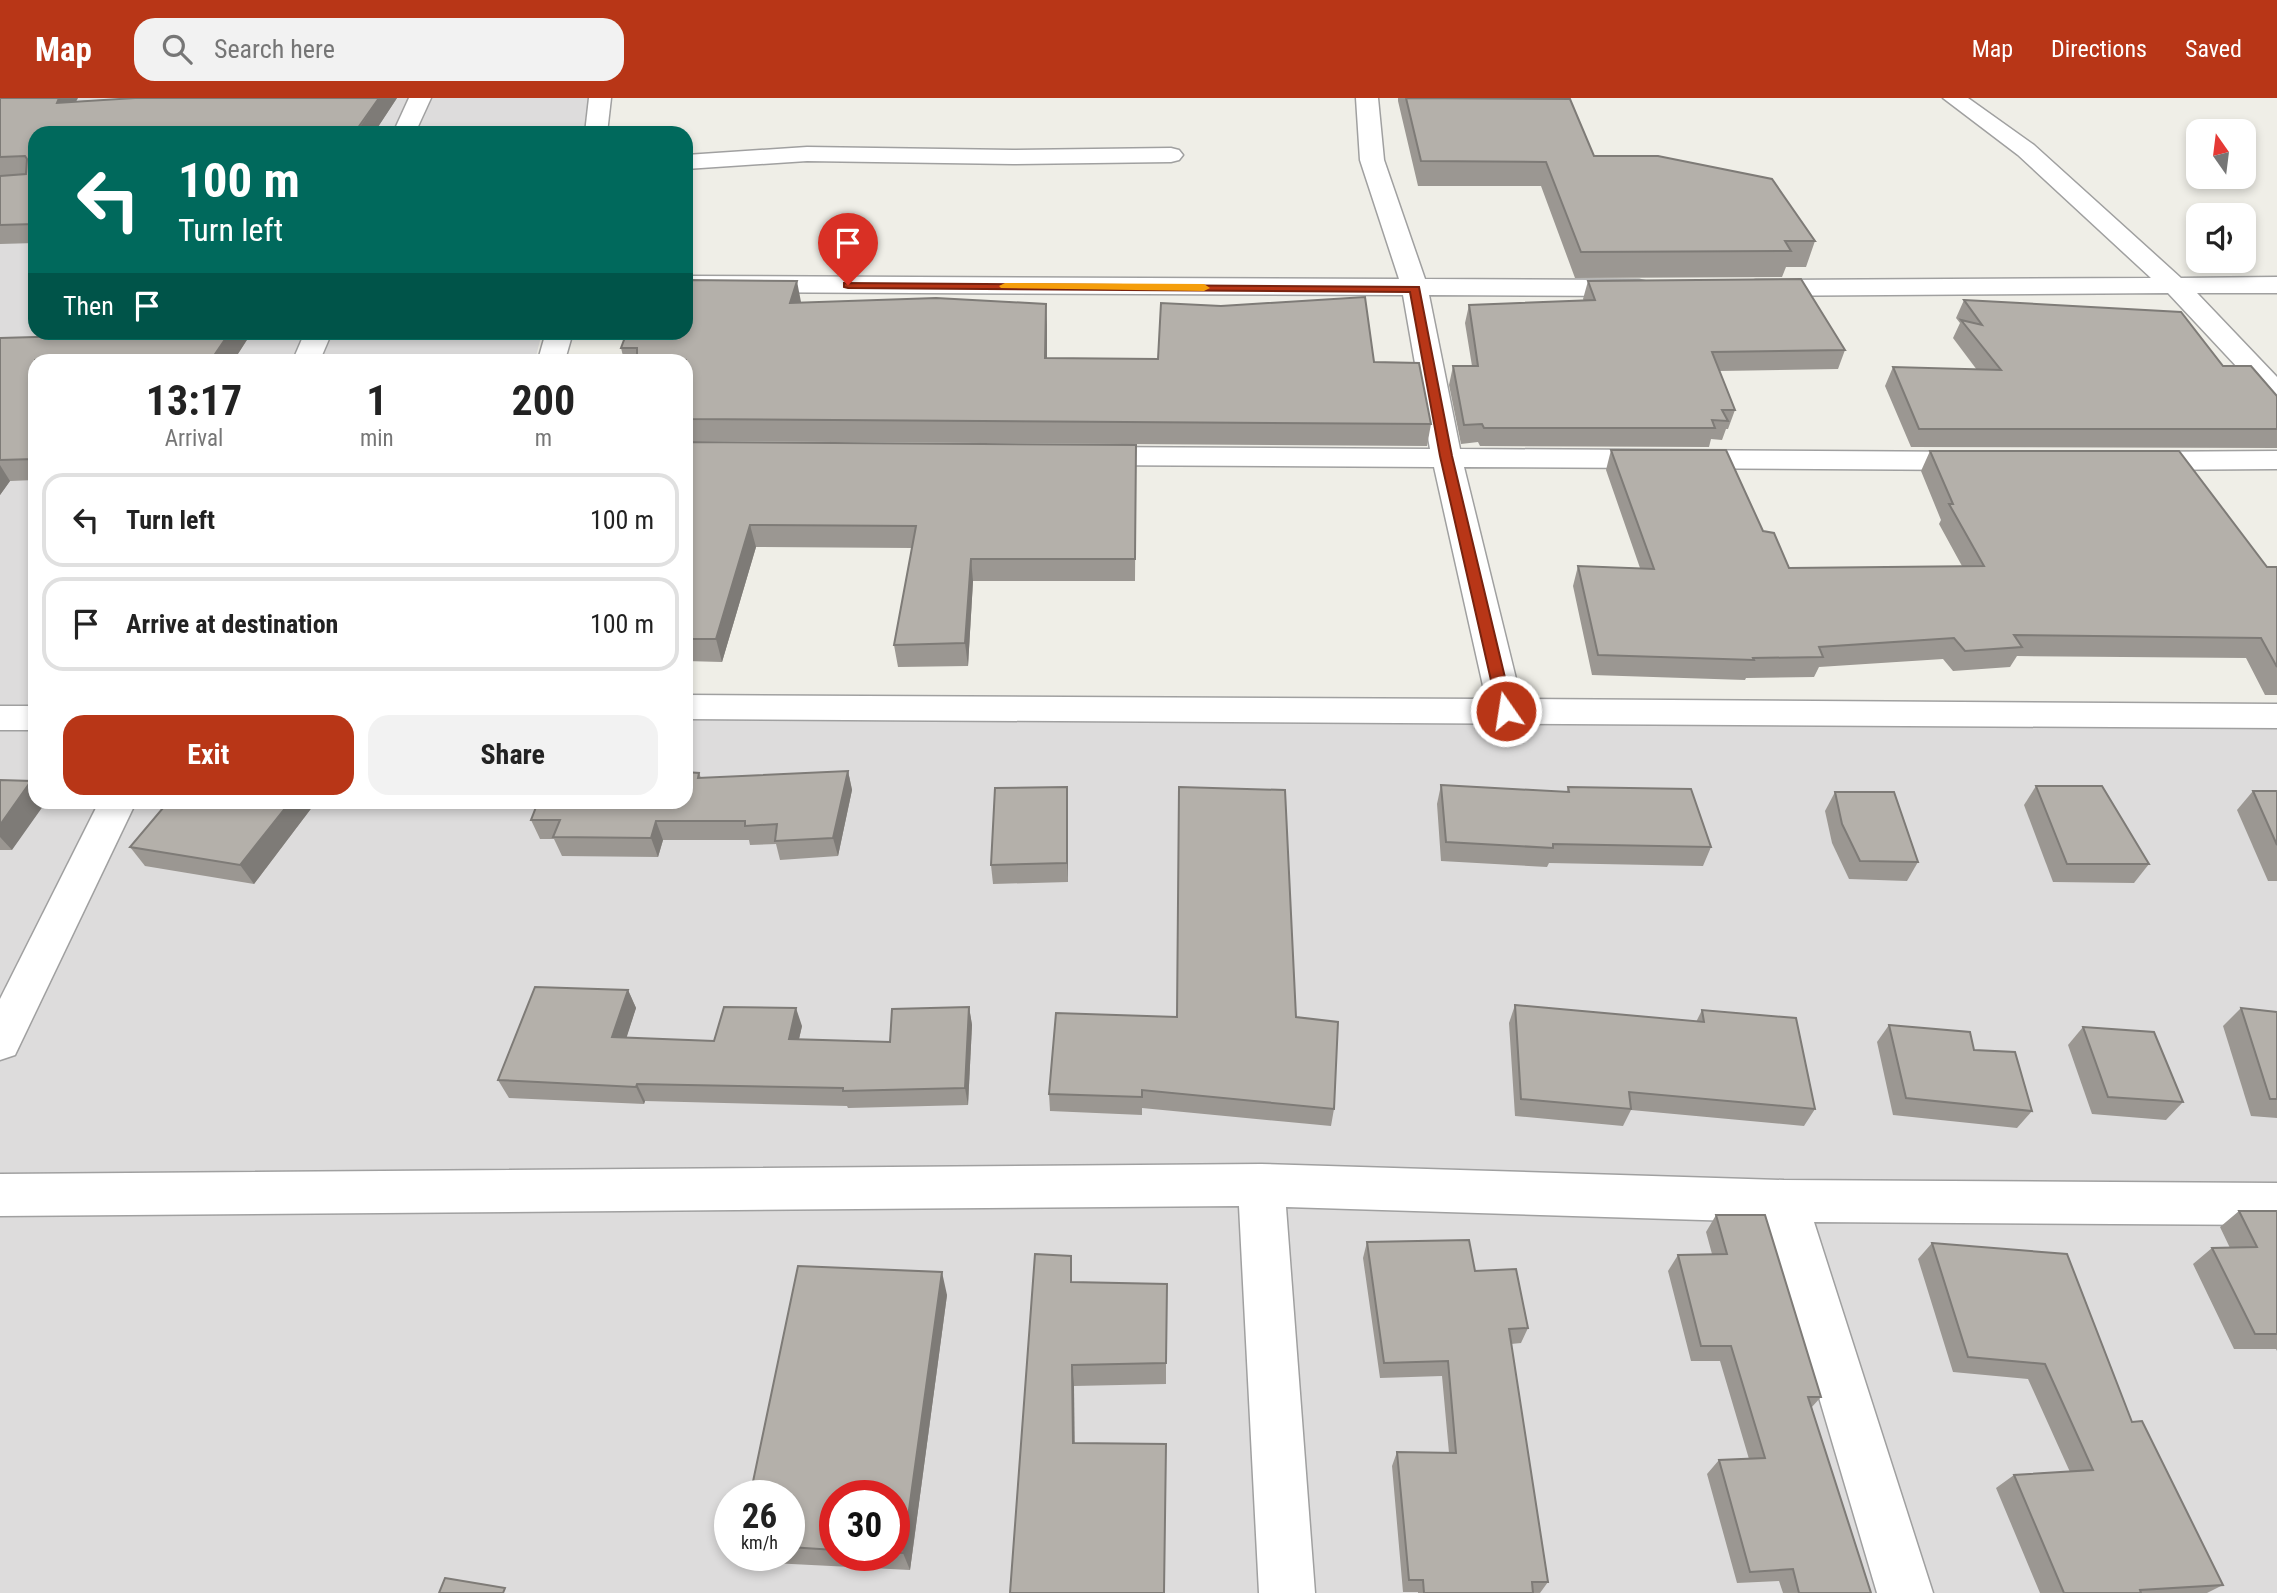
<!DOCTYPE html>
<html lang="en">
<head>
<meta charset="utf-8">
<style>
  :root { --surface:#fff; --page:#f2f2f2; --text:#222; --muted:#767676; --line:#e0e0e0; --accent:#b83617 }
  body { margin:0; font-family:"Roboto Condensed",sans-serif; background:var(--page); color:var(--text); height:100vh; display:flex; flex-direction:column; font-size:26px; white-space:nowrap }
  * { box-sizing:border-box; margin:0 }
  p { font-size:23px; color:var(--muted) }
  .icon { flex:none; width:38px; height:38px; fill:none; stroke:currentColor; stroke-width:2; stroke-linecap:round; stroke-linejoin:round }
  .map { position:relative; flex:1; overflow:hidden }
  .drawer { position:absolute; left:28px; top:256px; width:665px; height:455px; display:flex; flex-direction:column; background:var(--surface); border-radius:21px; box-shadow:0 4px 10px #0003 }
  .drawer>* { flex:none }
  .banner { position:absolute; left:28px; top:28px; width:665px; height:214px; border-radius:21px; box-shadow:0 4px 10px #0003; background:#00695c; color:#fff; overflow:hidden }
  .needle { width:46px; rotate:346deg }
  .fabs { position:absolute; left:2186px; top:21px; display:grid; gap:14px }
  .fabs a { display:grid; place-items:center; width:70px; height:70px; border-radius:14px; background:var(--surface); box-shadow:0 4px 10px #0003; font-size:35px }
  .speed { position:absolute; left:714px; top:1382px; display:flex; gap:14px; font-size:35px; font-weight:700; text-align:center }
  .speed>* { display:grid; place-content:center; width:91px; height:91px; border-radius:50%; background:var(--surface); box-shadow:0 4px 10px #0003; line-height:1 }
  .speed small { font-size:18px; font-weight:400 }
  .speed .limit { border:10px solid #d22; background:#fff; color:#111 }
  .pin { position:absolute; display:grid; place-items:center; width:60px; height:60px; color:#fff; margin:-72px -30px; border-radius:50% 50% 50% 0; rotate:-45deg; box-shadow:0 0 7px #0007 }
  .pin .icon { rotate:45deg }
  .me { position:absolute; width:77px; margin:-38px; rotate:347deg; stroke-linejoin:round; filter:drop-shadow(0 0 5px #0008) }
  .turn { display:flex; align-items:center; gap:24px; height:147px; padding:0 35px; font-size:32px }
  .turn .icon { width:91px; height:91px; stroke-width:2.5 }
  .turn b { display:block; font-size:49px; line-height:60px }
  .then { display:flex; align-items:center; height:66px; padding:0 35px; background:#0003; gap:14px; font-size:26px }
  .eta { display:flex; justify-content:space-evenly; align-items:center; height:119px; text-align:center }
  .eta b { font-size:42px; font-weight:700; line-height:49px }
  .action { display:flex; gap:14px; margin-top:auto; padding:14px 35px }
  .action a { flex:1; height:80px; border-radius:21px; background:var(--accent); color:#fff; font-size:28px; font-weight:700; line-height:80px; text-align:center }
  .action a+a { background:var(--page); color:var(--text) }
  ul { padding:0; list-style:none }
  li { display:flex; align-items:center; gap:21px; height:94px; margin:0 14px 10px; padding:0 21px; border:4px solid var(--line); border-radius:21px }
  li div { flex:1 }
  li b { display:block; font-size:26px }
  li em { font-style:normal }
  header { display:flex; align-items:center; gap:42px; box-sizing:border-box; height:98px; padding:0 35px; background:var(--accent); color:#fff }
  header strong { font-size:33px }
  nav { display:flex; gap:38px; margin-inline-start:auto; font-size:24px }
  .search { width:490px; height:63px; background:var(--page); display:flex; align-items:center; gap:18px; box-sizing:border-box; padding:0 24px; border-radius:21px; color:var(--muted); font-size:26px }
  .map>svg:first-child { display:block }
  .residential { fill:#dddcdc; fill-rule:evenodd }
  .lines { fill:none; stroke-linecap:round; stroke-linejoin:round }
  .minor-casing { stroke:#a0a0a0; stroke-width:3 }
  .minor { fill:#fff; fill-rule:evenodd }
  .wall { fill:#9b9792; fill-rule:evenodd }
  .shaded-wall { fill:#7e7b77 }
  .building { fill:#b4b0aa; stroke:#7e7b77; stroke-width:2 }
  .route { fill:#b83617; stroke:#78230f; stroke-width:2 }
  .slow { fill:#f59e0b }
</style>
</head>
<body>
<header>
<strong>Map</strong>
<div class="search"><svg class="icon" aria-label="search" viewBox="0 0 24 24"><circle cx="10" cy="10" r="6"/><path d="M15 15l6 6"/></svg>Search here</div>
<nav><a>Map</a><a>Directions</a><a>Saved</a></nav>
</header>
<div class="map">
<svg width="2277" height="1495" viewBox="0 0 2277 1495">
  <rect width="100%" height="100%" fill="#efeee7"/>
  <path class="residential" d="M0,0h600l-8,35h-557v199l507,1 -7,27h-500v442h651v-95l1591,10v876h-2277zM730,1398h59v60h-59zM835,1398h59v60h-59z"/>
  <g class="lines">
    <g class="minor-casing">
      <g id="minor">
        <path d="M409,0h22l-16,35h-22z"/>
        <path d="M589,0h22l-4,35h-22z"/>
        <path d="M1356,0h22l6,62 41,119 214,1 9,2 4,6 -4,6 -9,2 -210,-1 31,154 519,3 11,3 4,6 -4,6 -11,3 -515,-3 57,232 756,5v24l-1591,-9v-24l800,4 -52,-232 -350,-2 -11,-3 -4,-6 4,-6 11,-3 346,2 -27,-154 -717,-3v-16l713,3 -39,-119z"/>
        <path d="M1943,0h25l66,47 147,133 96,-1v16h-80l80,84v25l-10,-3 -99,-106 -412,3 -9,-2 -4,-6 4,-6 9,-2 395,-2 -133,-123z"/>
        <path d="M807,49l206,3 158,-2 8,2 4,5 -4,5 -8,2 -158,2 -206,-3 -121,8v-14z"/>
        <path d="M305,234h27l-12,28h-27z"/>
        <path d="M546,234h27l-8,28h-27z"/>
        <path d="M2277,353v18l-143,1 -11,-3 -4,-6 4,-6 11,-3z"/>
        <rect x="0" y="608" width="35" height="24"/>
        <path d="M99,704h37l-121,253 -15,5v-61z"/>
        <path d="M1261,1066l523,16 493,3v42l-463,-3 119,371h-56l-110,-371 -481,-15 29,386h-56l-20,-387 -1239,10v-42z"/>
      </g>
    </g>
    <use href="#minor" class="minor"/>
  </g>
  <g class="wall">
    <path d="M0,0l77,3 58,-3h262l-23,35h-339v110l-35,1z"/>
    <path d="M1398,0h125l71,58 221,85 -9,26h-20l-4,10 -207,1 -34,-92h-123l-20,-85z"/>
    <path d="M1588,183l257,69 -7,19 -119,2 16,39 -7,19h-2l-4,11 -11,-1 -2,8 -229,-1 -2,-4 -17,2 -12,-59 4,-19h19l-7,-43 4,-18 115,-4 -1,-2z"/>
    <path d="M1964,202l259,66 54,30v52l-366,-1 -26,-61 8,-19 84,3 -24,-32 7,-15 -4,-5z"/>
    <path d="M801,204l245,2 1,54 327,4 57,62 -4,22 -741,-5v-81h-62l-3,-12z"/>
    <path d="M252,234l-18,28h-199v120l-25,1 -10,14v-157z"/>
    <path d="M686,344l450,3 -1,136h-162l-5,85 -70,1 -4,-22 18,-97 -156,-1 -34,115 -36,-1z"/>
    <path d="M1611,352l152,81 26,37 173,-2 -23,-42 2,-4 -20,-49 9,-20 337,116h10v128h-12l-19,-37 -229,-2 -7,11 -57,4 -10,-12 -124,8 -5,10 -68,1 -1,2 -153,-5 -19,-89 5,-20 62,2 -34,-98z"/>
    <path d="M848,673l4,19 -14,66 -58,4 -4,-16 -26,1 -1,-5h-86l-5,17 -96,-1 -8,-17h-14l-9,-19 168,-47 2,5z"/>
    <path d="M0,682l12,70h-12z"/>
    <path d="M1441,687l126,7 1,-5 143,60 -8,19 -154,-3 -2,4 -106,-6 -4,-57z"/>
    <path d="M2036,688l113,78 -15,19 -81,-1 -29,-77z"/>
    <path d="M1067,689l1,95 -75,2 -2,-19z"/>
    <path d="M2253,693h24v90h-9l-31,-71z"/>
    <path d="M1835,694l83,70 -11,19 -58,-2 -17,-36 -7,-32z"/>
    <path d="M316,704l-62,82 -109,-18 -15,-19z"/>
    <path d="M628,892l8,18 -10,30 88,3 88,-15 -3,13 91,3 79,-35 3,18 -4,80 -120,3 -1,-2 -202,-5 -1,3 -135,-6 -11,-18z"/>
    <path d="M1515,907l181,17 6,-12 113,99 -11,17 -173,-16 -8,16 -108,-10 -6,-93z"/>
    <path d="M2241,910l36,4v106l-26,-2 -28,-90z"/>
    <path d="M1296,919l38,92 -3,17 -189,-18v7l-92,-4 -1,-17z"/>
    <path d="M1889,927l85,25 58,61 -15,17 -124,-13 -16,-73z"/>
    <path d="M2083,929l100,75 -17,18 -74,-6 -24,-69z"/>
    <path d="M2239,1113h38v140l-1,-2h-42l-41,-85 19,-16h18l-10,-21z"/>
    <path d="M1716,1117l105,182 -10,11 60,185h-88l-4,-12 -42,2 -30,-109 12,-14 30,-1 -29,-98h-29l-23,-90 10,-16 34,-1 -6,-22z"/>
    <path d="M1367,1144l108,29 53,57 -7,15 -10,1 37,238 -8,11h-122v-1h-15l-11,-126 5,-14 52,1 -7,-77 -62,2 -17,-120z"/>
    <path d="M1932,1145l200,179 91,163 -16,8h-167l-44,-105 18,-13 56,-3 -42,-93 -75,-7 -35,-113z"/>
    <path d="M1073,1184l93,81v21l-92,2 -64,207z"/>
    <path d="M947,1197l-37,275 -158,-8 -5,-6h42v-60zM835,1398h59v60h-59z"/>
  </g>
  <g class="shaded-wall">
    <path d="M59,0h19l-12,23 -9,-18z"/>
    <path d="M379,0h18l-23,35h-18z"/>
    <path d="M797,183l4,21 -11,1z"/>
    <path d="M1046,206l1,21v55l-2,-22z"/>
    <path d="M230,234h22l-18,28h-23z"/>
    <path d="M0,367l10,16 -10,14z"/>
    <path d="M750,427l6,22 -34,115 -6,-23z"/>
    <path d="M971,461l2,22 -5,85 -3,-23z"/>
    <path d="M848,673l4,19 -14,66 -5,-18z"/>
    <path d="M31,683l4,4v17h11l-34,48 -12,-13v-12z"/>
    <path d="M1067,689l1,19v76l-1,-19z"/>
    <path d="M290,704h26l-62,82 -14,-19z"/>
    <path d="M656,723l7,19 -5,17 -7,-19z"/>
    <path d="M628,892l8,18 -15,47 -9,-18z"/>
    <path d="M969,909l3,18 -4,80 -3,-17z"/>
    <path d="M796,910l6,18 -7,30 -6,-17z"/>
    <path d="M637,986l8,17 -1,3 -8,-17z"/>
    <path d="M942,1174l5,23 -37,275 -7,-17z"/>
    <path d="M1072,1267l2,21 1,76 -2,-19z"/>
  </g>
  <g class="building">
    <path d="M0,0h59l-2,5 78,-5h244l-24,34 -320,1v91l-35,1v-49l26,-2 1,-15 -2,-3 -25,1z"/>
    <path d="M1406,0l164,1 24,57h64l114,23 43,62h-30l6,10 -210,1 -35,-90 -125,-1z"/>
    <path d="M1801,181l44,71 -133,2 23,58h-13l6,11 -16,-1 3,8h-231l-2,-4 -18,1 -11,-59h25l-9,-61 126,-5 -7,-19z"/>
    <path d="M686,182l111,1 -7,22 146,-5 110,6 -1,54 113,1 3,-56 60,3 144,-9 9,65 45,1 12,61 -745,-5v-59h-49v-12h-16l6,-16h59z"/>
    <path d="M1964,202l217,12 42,54h28l26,30v33h-358l-26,-62 108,3 -40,-50 21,5z"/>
    <path d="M107,234h123l-19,28h-176v99l-35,1v-122l105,-3z"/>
    <path d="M686,344l450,3 -1,114h-164l-6,84 -71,2 22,-119 -166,-1 -34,114h-30z"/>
    <path d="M1611,352h115l37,81 11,2 15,35 195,-2 -35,-62h4l-23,-53h249l88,116h10v100l-16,-29 -247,-3 8,12 -57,4 -11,-13 -135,9 4,10 -70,1 1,2 -156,-5 -20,-89 76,3z"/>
    <path d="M848,673l-15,67 -58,3 2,-17 -32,2v-5h-89l-5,17 -98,-1 7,-17h-29l7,-18h148v-30l13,1 -1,5z"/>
    <path d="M0,682l31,1 -31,44z"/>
    <path d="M1441,687l128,7 -1,-5 123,2 20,58 -158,-3v4l-107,-6z"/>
    <path d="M2036,688h66l47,78h-82z"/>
    <path d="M1067,689v76l-76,2 4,-77z"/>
    <path d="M1179,689l106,3 11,227 42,5 -4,87 -192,-19v7l-93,-3 7,-81 121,4z"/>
    <path d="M2253,693h24v54z"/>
    <path d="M1835,694h59l24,70 -58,-1 -18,-37z"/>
    <path d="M168,704h122l-50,63 -110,-18z"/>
    <path d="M535,889l93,3 -16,47 102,4 10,-34 72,1 -7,31 101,3 2,-33 77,-2 -4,81 -122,3v-3l-206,-4 -1,3 -138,-7z"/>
    <path d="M1515,907l189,17 -2,-12 94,8 19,91 -186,-17 2,17 -110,-10z"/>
    <path d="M2241,910l36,4v87h-7z"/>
    <path d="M1889,927l81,7 4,18 41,2 17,59 -126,-13z"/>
    <path d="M2083,929l71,5 29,70 -75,-5z"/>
    <path d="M2239,1113h38v123h-22l-43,-86 45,-1z"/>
    <path d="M1716,1117h49l56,182h-13l63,196h-72l-6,-24 -43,3 -31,-112 46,-2 -34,-112h-30l-23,-91 49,-1z"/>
    <path d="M1469,1142l6,31 41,-2 12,59 -19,1 39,253h-16l1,11h-109l-1,-13h-14l-12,-128 59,1 -8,-92 -64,2 -17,-121z"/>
    <path d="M1932,1145l135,11 65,168 10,-1 81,164 -83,5 1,3h-77l-50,-118 79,-5 -48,-106 -77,-7z"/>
    <path d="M1035,1156l36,2v26l96,2 -1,79 -94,2 1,78 93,1 -2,149h-154z"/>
    <path d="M798,1168l144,6 -39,281h-9v-57h-59v54l-46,-3v-51h-39z"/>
    <path d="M445,1480l60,10 -2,5h-64z"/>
  </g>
  <path class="route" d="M844,185l575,4 33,169 61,255 -2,4 -5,1 -8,-5 -58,-255 -30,-164 -562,-4 -4,-1z"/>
  <path class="slow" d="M1005,185l199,1 6,4 -6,3 -203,-3 -2,-2z"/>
</svg>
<div class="fabs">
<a><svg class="needle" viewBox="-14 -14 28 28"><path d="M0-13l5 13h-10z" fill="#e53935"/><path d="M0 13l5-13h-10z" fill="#767676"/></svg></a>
<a><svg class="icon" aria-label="sound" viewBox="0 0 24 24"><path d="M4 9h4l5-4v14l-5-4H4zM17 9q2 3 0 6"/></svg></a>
</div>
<div class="speed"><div>26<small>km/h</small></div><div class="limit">30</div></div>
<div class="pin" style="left:848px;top:187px;background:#d93025"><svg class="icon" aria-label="arrive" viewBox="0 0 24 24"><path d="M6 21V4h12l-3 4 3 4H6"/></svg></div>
<svg class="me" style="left:1506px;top:613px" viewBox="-20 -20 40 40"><circle r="17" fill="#b83617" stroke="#fff" stroke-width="3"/><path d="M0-11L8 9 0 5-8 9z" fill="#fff"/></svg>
<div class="banner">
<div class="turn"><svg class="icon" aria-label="left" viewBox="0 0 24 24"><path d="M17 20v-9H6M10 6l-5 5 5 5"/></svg><div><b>100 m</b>Turn left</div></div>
<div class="then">Then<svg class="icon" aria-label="arrive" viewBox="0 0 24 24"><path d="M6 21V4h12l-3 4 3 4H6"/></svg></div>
</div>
<section class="drawer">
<div class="eta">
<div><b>13:17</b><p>Arrival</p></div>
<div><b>1</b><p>min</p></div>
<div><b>200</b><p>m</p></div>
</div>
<ul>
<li><svg class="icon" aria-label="left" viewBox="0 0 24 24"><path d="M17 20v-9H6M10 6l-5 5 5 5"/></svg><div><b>Turn left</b></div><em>100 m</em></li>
<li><svg class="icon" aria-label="arrive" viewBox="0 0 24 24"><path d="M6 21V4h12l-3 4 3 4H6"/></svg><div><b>Arrive at destination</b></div><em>100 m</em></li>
</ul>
<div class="action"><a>Exit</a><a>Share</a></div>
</section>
</div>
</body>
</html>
